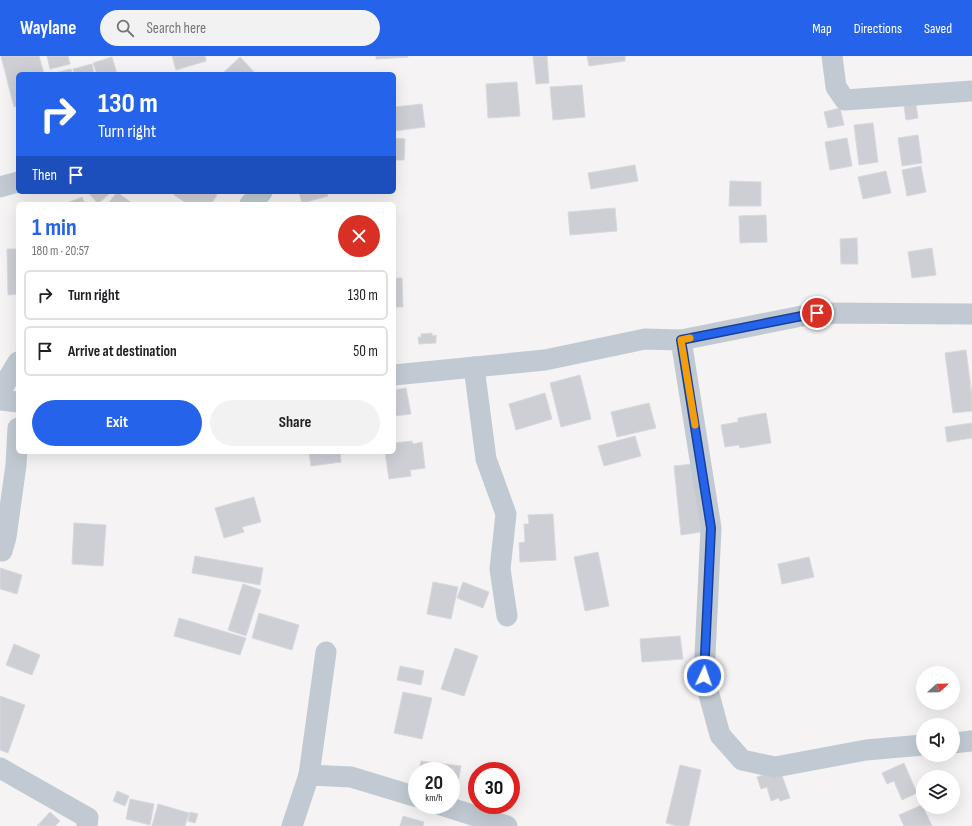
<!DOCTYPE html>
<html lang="en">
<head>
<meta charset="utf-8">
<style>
  :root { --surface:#fff; --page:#f2f2f2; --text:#202124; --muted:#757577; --line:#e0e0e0; --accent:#2563eb }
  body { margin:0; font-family:"Sofia Sans Condensed",sans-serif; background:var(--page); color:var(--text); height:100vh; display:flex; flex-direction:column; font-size:15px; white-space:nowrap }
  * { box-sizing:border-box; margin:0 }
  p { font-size:13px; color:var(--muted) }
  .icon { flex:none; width:22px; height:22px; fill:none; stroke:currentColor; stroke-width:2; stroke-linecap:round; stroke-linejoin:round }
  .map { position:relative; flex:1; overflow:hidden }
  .drawer { position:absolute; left:16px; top:146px; width:380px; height:252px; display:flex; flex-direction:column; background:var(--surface); border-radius:6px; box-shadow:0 4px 16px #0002 }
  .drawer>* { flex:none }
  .hud { position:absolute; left:16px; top:16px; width:380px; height:122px; border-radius:6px; box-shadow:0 4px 16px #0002; background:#2563eb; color:#fff; overflow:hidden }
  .needle { width:26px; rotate:68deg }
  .tools { position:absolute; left:916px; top:610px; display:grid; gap:8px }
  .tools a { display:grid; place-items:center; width:44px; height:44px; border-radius:50%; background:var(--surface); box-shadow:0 4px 16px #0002; font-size:20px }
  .speed { position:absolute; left:408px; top:706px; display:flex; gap:8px; font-size:20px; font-weight:700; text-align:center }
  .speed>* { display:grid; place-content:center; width:52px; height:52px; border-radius:50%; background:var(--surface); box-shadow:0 4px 16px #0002; line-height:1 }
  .speed small { font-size:10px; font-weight:400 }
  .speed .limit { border:6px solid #d22; background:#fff; color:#111 }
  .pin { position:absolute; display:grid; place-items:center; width:34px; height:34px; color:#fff; margin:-17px; border:2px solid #fff; border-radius:50%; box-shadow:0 1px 4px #0007 }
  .me { position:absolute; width:44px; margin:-22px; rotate:3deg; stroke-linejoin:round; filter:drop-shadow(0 0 3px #0008) }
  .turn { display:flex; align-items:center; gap:14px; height:84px; padding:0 16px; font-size:18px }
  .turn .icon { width:52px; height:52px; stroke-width:2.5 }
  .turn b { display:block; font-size:28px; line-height:34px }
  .then { display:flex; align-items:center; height:38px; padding:0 16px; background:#0003; gap:8px; font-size:15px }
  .round { display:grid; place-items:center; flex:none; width:42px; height:42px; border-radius:21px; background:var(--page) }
  .headline { display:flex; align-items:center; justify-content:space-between; height:68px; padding:0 16px }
  h1 { font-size:24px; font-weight:700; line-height:30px; color:var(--accent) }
  .cta { display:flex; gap:8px; margin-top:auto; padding:8px 16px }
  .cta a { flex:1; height:46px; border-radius:24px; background:var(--accent); color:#fff; font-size:16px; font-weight:700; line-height:46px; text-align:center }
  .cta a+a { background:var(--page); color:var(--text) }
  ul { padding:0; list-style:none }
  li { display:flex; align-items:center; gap:12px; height:50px; margin:0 8px 6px; padding:0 8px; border:2px solid var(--line); border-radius:6px }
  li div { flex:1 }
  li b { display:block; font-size:15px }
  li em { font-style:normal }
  header { display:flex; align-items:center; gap:24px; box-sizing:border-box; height:56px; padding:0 20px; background:var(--accent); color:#fff }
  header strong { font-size:19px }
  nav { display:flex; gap:22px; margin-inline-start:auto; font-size:14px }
  .search { width:280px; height:36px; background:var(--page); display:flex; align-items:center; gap:10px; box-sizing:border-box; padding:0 14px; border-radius:22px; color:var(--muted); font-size:15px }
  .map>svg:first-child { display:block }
  .building { fill:#cdcfd5; stroke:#d7d9de }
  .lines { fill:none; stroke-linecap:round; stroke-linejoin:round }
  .minor { stroke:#c1cad2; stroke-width:21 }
  .route-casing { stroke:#184099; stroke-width:10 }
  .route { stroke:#2563eb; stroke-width:7 }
  .slow { stroke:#f59e0b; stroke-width:7 }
</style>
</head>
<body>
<header>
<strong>Waylane</strong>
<div class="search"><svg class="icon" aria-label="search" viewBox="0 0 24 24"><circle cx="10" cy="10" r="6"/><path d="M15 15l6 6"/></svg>Search here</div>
<nav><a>Map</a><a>Directions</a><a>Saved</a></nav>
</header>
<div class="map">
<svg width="972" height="770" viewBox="0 0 972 770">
  <rect width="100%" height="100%" fill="#f5f3f3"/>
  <g class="building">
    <path d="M1,0h38l5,18h-26v32l-4,1z"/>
    <path d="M47,0h21l2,8 -20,5z"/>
    <path d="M172,0h33l1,5 -30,9z"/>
    <path d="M376,0h32v1l-32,2z"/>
    <path d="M533,0h14l2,27 -13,1z"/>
    <path d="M587,0h38v5l-36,5z"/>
    <path d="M112,1l5,17h-20l-4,-11z"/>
    <path d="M240,1l16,17h-34z"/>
    <path d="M92,8l2,10h-20l-1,-5z"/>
    <path d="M71,13l1,5h-21z"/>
    <path d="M517,26l3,34 -32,2 -2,-34z"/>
    <path d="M582,29l3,32 -32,3 -3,-33z"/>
    <path d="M422,48l3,23 -31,4v-24z"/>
    <path d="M916,48l2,14 -12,2 -2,-14z"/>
    <path d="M840,52l4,17 -16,3 -4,-16z"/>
    <path d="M873,67l5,39 -19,3 -5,-40z"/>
    <path d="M918,79l4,28 -20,3 -4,-28z"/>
    <path d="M394,82l11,1 -1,21h-10z"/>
    <path d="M847,82l5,28 -22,4 -5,-28z"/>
    <path d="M635,109l3,16 -47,8 -3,-16z"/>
    <path d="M921,110l5,26 -19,4 -5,-26z"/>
    <path d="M886,115l5,22 -28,6 -5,-22z"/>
    <path d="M730,125l31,1v24h-32z"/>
    <path d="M88,136h23l-13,12z"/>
    <path d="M117,136l16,12h-25z"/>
    <path d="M176,136h36l5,3 -6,9h-23l-14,-9z"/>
    <path d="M299,136h28l1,4 -26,7z"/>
    <path d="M82,141l3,7h-18v-1z"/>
    <path d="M615,152l2,23 -47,4 -2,-23z"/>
    <path d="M766,159l1,27 -27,1 -1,-27z"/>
    <path d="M857,182l1,26h-17l-1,-25z"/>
    <path d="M932,192l4,27 -24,3 -4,-26z"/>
    <path d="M7,193h11v45l-10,1z"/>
    <path d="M394,222h8l1,29h-9v7z"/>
    <path d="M432,277v3l4,-1v8l-17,1 -1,-7h3v-3z"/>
    <path d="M966,294l6,46v15l-19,2 -8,-60z"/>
    <path d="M580,319l11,44 -30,8 -11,-44z"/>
    <path d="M406,332l5,26 -17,2v-26z"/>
    <path d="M545,337l7,26 -36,11 -7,-26z"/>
    <path d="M649,347l7,25 -39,9 -6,-25z"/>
    <path d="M766,357l5,30 -31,5 -1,-3 -14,2 -4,-22 17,-3v-4z"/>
    <path d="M972,367v15l-25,4 -2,-15z"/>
    <path d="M635,380l6,20 -37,10 -6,-20z"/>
    <path d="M412,385l1,3 9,-2 3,26 -15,2 1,6 -22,3 -4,-27h9v-9z"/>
    <path d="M309,396h31l1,10 -30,4z"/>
    <path d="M693,408l8,68 -20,3 -7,-69z"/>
    <path d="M254,441l7,25 -19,5 2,5 -20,6 -9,-30z"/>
    <path d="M553,458l3,46 -36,2 -1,-19 6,-1 -1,-18h5l-1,-9z"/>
    <path d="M74,467l32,2 -3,41 -31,-2z"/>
    <path d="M598,496l11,54 -24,5 -11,-54z"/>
    <path d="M195,500l68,12 -3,17 -68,-12z"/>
    <path d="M809,501l5,20 -32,7 -4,-20z"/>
    <path d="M0,512l22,7 -5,19 -17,-5z"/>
    <path d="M433,526l25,5 -7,32 -24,-5z"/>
    <path d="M463,526l26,10 -6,16 -26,-10z"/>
    <path d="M243,528l18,6 -15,46 -18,-6z"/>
    <path d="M259,557l40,12 -7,25 -40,-12z"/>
    <path d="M179,562l67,20 -6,17 -66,-19z"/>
    <path d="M680,580l3,23 -41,3 -2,-23z"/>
    <path d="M14,588l26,11 -8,20 -26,-10z"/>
    <path d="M455,592l23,8 -14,40 -23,-7z"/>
    <path d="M400,610l24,5 -3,14 -24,-5z"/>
    <path d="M403,636l29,6 -10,41 -28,-6z"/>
    <path d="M0,640l25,9 -17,48 -8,-3z"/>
    <path d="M421,705l40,5 -3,17 -7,-1v-11h-32z"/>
    <path d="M904,707l13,30 -15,7 -8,-19 -7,3 -5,-11z"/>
    <path d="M680,709l21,5 -12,56h-12l-11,-3z"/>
    <path d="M780,714l10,28 -10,3 -1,-3 -8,3 -4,-14 -6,2 -4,-12z"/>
    <path d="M117,735l12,5 -4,10 -12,-5z"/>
    <path d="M130,743l24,5 -4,21 -24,-6z"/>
    <path d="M158,748l31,9 -4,13h-33z"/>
    <path d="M922,749l10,21h-28l-5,-11z"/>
    <path d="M50,756l10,9 -5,5h-18z"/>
    <path d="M190,756l8,2 -3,9 -7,-2z"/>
    <path d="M403,760l21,6 -1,4h-23z"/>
  </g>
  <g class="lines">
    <g class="minor">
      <path d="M832,0l4,31 9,13 127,-9"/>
      <path d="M0,131l18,-5"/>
      <path d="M250,148l12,-12"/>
      <path d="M681,284l136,-27 155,1"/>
      <path d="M474,311l12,92 20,55 -6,55 7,47"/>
      <path d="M394,319l151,-15 100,-21 36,1 30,188 -7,148 16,59 22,25 33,7 91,-17 57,-5"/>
      <path d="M0,336l18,-30"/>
      <path d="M0,344l18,2"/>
      <path d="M2,495l4,-14 10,-72 2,-37"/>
      <path d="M953,687l19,-2"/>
      <path d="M0,712l88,50 -1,8"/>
      <path d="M309,719l42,2 66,20"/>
      <path d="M441,749l66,21"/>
      <path d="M292,770l17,-51 17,-123"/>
    </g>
  </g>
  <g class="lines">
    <g class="route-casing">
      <path id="route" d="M704,620l7,-148 -30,-188 136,-27"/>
    </g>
    <use href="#route" class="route"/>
    <path class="slow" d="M690,282l-9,2 14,85"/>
  </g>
</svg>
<div class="tools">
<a><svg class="needle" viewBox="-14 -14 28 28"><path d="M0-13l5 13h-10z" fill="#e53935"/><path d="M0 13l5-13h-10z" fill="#757577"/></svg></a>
<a><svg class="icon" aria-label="sound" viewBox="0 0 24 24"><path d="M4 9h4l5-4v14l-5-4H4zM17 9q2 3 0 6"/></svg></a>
<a><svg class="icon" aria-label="layers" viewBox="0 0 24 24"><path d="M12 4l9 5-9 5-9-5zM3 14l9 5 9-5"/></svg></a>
</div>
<div class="speed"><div>20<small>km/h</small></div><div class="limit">30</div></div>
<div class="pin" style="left:817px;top:257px;background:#d93025"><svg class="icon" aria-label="arrive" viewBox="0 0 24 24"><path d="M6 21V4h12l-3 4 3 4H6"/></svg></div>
<svg class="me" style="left:704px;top:620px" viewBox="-20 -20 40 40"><circle r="17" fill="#2563eb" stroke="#fff" stroke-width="3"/><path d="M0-11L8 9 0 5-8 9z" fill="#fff"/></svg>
<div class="hud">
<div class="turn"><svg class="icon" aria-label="right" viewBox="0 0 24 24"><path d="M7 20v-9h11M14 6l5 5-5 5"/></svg><div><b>130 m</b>Turn right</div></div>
<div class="then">Then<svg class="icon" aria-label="arrive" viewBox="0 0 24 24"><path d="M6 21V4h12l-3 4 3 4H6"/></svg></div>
</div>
<section class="drawer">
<div class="headline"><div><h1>1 min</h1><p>180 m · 20:57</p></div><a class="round" style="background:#d93025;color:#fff"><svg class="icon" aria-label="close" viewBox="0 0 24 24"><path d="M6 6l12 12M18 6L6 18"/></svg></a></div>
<ul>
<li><svg class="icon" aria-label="right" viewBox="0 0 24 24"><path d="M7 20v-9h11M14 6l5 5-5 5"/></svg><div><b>Turn right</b></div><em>130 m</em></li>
<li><svg class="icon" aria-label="arrive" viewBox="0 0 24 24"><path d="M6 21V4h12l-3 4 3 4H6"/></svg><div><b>Arrive at destination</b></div><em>50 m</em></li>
</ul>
<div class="cta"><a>Exit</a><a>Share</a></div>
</section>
</div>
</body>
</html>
